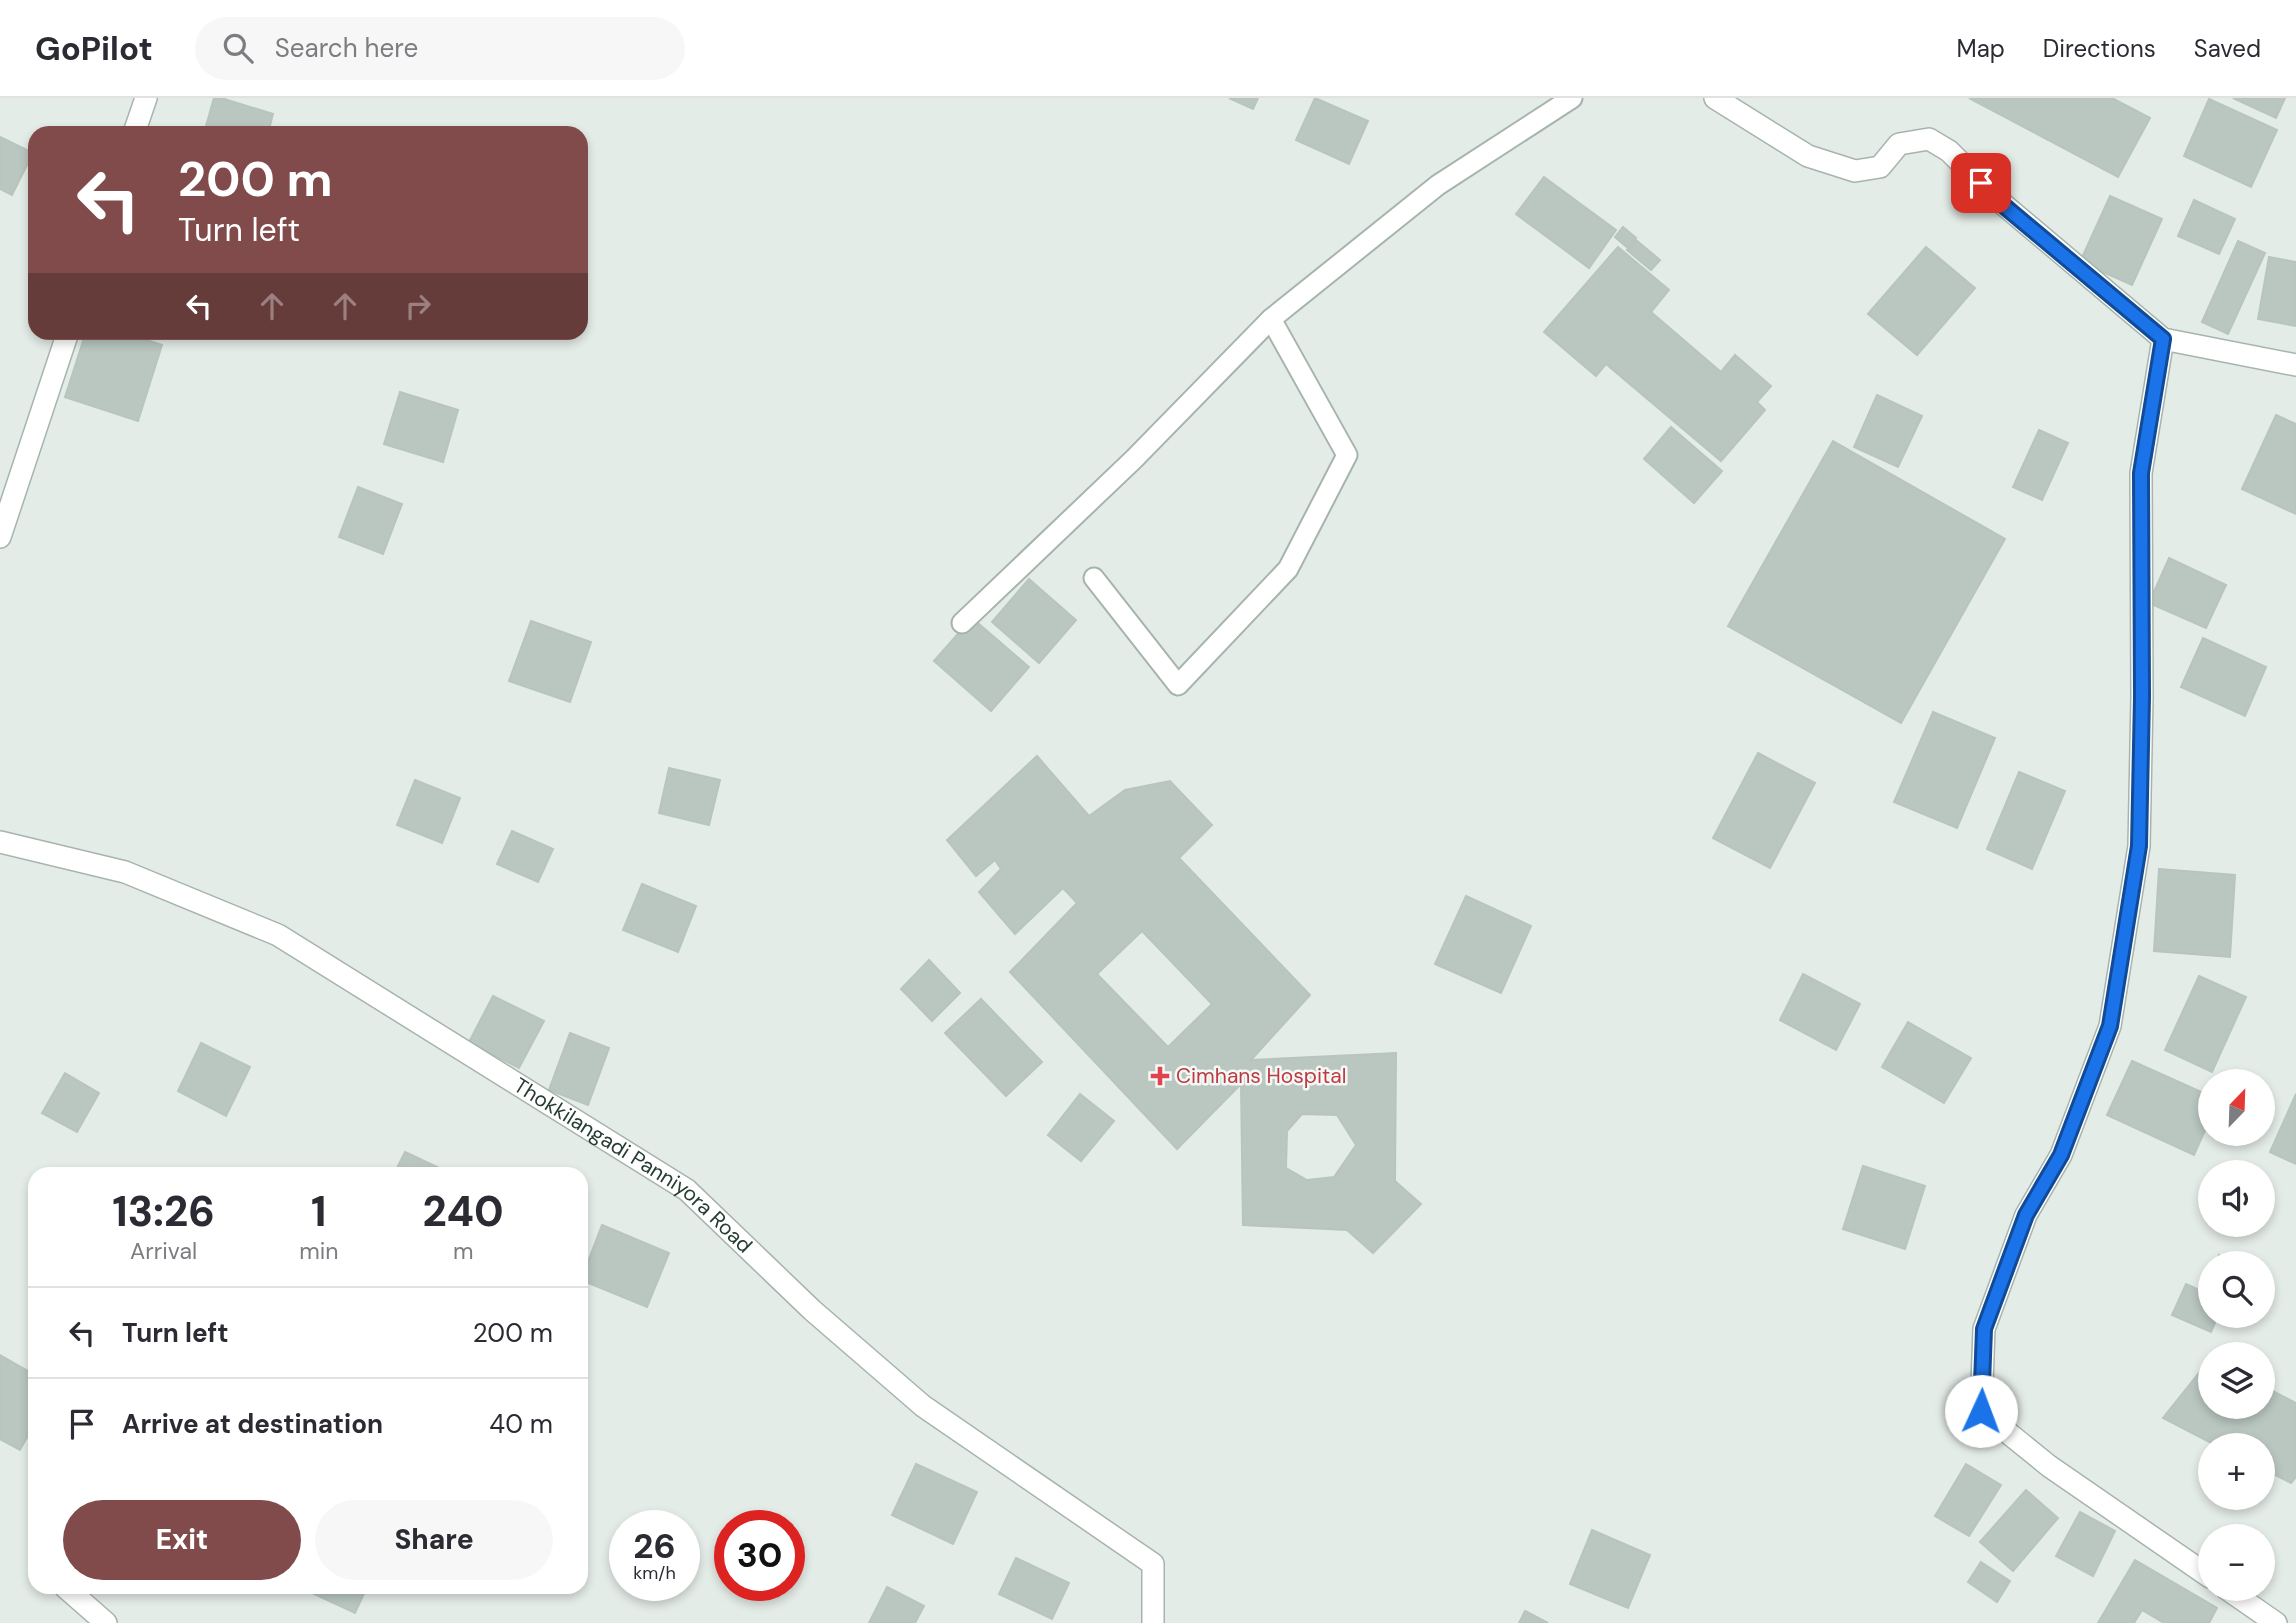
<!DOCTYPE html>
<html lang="en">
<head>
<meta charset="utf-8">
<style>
  :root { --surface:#fff; --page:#f7f7f7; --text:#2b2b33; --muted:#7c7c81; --line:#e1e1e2; --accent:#804b4a }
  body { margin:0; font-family:"DM Sans",sans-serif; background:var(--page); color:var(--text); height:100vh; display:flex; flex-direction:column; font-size:26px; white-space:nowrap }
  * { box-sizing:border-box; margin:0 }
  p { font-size:23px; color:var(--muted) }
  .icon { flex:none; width:38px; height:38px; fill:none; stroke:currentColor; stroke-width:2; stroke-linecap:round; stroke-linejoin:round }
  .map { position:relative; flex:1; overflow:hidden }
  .details { position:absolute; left:28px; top:1069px; width:560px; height:427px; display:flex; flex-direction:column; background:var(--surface); border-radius:21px; box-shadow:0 4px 10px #0003 }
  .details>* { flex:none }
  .hud { position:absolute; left:28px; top:28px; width:560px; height:214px; border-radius:21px; box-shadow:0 4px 10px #0003; background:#804b4a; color:#fff; overflow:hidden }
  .needle { width:46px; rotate:23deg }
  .buttons { position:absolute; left:2198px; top:971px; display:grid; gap:14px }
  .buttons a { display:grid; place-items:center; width:77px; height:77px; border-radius:50%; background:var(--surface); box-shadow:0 4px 10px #0003; font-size:35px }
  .speed { position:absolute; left:609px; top:1412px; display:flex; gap:14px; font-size:35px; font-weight:700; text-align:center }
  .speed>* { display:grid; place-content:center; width:91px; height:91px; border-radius:50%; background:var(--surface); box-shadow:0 4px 10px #0003; line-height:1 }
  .speed small { font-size:18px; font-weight:400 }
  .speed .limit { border:10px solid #d22; background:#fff; color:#111 }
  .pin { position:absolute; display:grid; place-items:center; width:60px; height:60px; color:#fff; margin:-30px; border-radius:14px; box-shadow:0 4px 10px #0006 }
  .me { position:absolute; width:77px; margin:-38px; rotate:2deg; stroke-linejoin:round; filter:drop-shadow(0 0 5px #0008) }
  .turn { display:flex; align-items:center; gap:24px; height:147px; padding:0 35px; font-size:32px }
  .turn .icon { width:91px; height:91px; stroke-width:2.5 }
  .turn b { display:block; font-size:49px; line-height:60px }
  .lanes { display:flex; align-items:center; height:66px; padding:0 35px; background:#0003; justify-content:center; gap:35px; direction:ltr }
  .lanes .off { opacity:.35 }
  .eta { display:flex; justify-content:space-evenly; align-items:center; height:119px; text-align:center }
  .eta b { font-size:42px; font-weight:800; line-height:49px }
  .button { display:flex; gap:14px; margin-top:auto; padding:14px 35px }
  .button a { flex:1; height:80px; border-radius:42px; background:var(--accent); color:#fff; font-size:28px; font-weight:800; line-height:80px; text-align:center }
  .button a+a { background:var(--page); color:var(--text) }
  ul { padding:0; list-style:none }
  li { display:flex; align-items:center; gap:21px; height:91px; padding:0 35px; border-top:2px solid var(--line) }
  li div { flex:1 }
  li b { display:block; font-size:26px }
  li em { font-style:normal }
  header { display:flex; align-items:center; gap:42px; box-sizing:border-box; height:98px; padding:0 35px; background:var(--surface); border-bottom:2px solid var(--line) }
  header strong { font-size:33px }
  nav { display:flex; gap:38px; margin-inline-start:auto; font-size:24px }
  .search { width:490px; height:63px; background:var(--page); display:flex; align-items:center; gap:18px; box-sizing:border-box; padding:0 24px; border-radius:38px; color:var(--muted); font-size:26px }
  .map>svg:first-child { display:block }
  .building { fill:#b9c7c0; stroke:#b7c5bd; stroke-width:2; fill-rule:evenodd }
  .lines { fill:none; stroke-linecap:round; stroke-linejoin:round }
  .service-casing { stroke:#a7b4ad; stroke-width:23 }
  .minor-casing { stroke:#a7b4ad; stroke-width:24 }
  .service { stroke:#fff; stroke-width:19 }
  .minor { stroke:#fff; stroke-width:21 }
  .route-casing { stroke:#114b97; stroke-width:18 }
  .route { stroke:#1a73e8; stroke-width:12 }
  .health-dot { fill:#e0444e; stroke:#f4f9f6; stroke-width:2.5 }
  .labels { text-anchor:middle; stroke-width:5; stroke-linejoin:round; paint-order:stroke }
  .health-label { font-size:21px; fill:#be3a42; stroke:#f4f9f6; text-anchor:start }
  .street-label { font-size:21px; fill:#253d32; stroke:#f4f9f6 }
</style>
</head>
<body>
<header>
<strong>GoPilot</strong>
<div class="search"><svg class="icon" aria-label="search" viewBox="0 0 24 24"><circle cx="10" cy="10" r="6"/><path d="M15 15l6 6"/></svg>Search here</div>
<nav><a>Map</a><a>Directions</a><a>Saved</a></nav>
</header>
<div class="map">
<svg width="2296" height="1525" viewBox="0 0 2296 1525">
  <rect width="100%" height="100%" fill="#e4ece7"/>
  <g class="building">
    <path d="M214,0h7l52,16 -5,19h-64z"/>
    <path d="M1229,0h29l-5,11z"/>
    <path d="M1315,0l53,23 -19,43 -53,-24z"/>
    <path d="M1969,0h143l38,20 -32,59z"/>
    <path d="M2233,0h52l-9,20z"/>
    <path d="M2209,1l68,31 -26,57 -67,-31z"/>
    <path d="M0,39l33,16 -21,42 -12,-6z"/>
    <path d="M1544,79l72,53 -27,38 -73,-54z"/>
    <path d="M2110,98l52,23 -30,66 -52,-23z"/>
    <path d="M2194,102l41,19 -16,35 -41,-18z"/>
    <path d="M1623,129l13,11 -8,10 -13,-11z"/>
    <path d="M1636,142l24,20 -9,10 -24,-20z"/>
    <path d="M2238,143l27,12 -37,81 -26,-12z"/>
    <path d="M1618,149l51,43 -18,22 70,60 14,-17 36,31 -14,16 8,8 -44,51 -115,-97 -10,12 -52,-44z"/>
    <path d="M1926,149l49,41 -58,67 -49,-41z"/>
    <path d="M2269,159l27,5v64l-38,-7z"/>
    <path d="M86,234h35l41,13 -24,76 -73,-24z"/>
    <path d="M400,294l58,18 -15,52 -59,-18z"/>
    <path d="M1877,297l45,21 -24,51 -44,-20z"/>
    <path d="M2276,317l20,9v90l-54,-25z"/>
    <path d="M1671,329l51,44 -28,32 -50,-44z"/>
    <path d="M2039,332l29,13 -26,57 -29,-13z"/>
    <path d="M1833,343l172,98 -104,184 -173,-97z"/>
    <path d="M358,389l44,17 -19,50 -44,-17z"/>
    <path d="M2169,460l57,27 -20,43 -57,-25z"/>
    <path d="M1029,481l47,41 -37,43 -47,-41z"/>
    <path d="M972,520l57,49 -38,44 -57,-50z"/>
    <path d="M531,523l60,21 -21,60 -61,-21z"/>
    <path d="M2203,540l63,29 -21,49 -64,-29z"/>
    <path d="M1933,614l62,26 -38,90 -63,-26z"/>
    <path d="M1758,655l57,30 -45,85 -57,-30z"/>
    <path d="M1037,658l52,60 36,-26 45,-9 42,44 -33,33 131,137 -59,65 145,-7 -1,128 26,23 -48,49 -26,-23 -104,-5 -2,-141 -64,65 -167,-177 67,-69 -14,-15 -48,46 -36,-42 22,-23 -6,-9 -19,16 -29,-36zM1142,833l70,73 -44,43 -71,-73zM1302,1016l35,1 19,30 -22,32 -27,3 -21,-12 1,-37z"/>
    <path d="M669,670l51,12 -11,45 -50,-12z"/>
    <path d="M2019,674l46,19 -33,78 -45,-20z"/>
    <path d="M415,682l45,18 -18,45 -45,-18z"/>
    <path d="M512,733l41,18 -15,33 -41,-18z"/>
    <path d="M2159,771l76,6 -5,82 -76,-6z"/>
    <path d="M642,786l54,22 -18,46 -55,-22z"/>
    <path d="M1466,798l65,30 -30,67 -66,-29z"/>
    <path d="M929,862l31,33 -28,28 -31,-32z"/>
    <path d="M1803,876l57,30 -24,46 -56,-30z"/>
    <path d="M2199,878l47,21 -34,75 -47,-22z"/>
    <path d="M493,898l51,25 -25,47 -50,-26z"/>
    <path d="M981,901l61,63 -36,34 -61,-63z"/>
    <path d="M1908,924l63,36 -27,45 -62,-36z"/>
    <path d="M570,935l39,15 -21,57 -39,-15z"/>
    <path d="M201,945l49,24 -24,49 -48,-25z"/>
    <path d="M2132,963l78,35v23l-16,36 -87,-40z"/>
    <path d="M65,975l34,20 -22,39 -35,-19z"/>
    <path d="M1080,996l34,27 -33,40 -33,-26z"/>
    <path d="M2296,996v70l-26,-12z"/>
    <path d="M405,1054l45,21 -1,1h-55z"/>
    <path d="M1863,1068l62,20 -20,63 -62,-20z"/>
    <path d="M602,1127l67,28 -22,54 -66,-27z"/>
    <path d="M2219,1157l19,9h-22z"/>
    <path d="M2186,1186l24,11v21h8l-7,16 -39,-17z"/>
    <path d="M0,1257l35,20v48l-15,27 -20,-11z"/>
    <path d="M2210,1261v48h53v-21l33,17v74l-5,6 -28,-14v-23h-46l-54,-28z"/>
    <path d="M916,1366l61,28 -24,52 -61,-29z"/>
    <path d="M1966,1366l35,21 -32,51 -34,-20z"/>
    <path d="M2026,1392l32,28 -45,53 -33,-29z"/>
    <path d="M2080,1414l35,19 -22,45 -37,-20z"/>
    <path d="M1592,1432l58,25 -22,53 -58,-24z"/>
    <path d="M1016,1460l53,25 -17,36 -53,-25z"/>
    <path d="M2135,1462l82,48 -8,15h-45l-22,-13 -8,13h-36z"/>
    <path d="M1981,1464l29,19 -13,21 -29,-20z"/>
    <path d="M313,1489h54l-12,26 -45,-21z"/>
    <path d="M887,1489l37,19 -9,17h-46z"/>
    <path d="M1525,1513l23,12h-29z"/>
  </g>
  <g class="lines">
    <g class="service-casing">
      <g id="service">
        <path d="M1094,480l84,107 110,-116 59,-114 -76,-136"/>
        <path d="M962,525l172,-164 137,-140 167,-134 134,-87"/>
      </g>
    </g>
    <g class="minor-casing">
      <g id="minor">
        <path d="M1715,0l93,58 47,15 25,-4 19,-23 30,-5 20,12 48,48 166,140 133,26"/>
        <path d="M134,35l12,-35"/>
        <path d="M2163,241l-22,134 1,224 -3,149 -29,180 -49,129 -35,60 -42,114 -3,82 68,55 161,111"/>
        <path d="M0,439l68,-205"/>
        <path id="s1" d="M0,744l125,30 153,63 409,255 125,120 111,96 230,158v59"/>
        <path d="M65,1489l41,36"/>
        <path d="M2227,1491l49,34"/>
      </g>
    </g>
    <use href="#service" class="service"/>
    <use href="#minor" class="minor"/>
  </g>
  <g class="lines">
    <g class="route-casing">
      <path id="route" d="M1981,1313l3,-82 42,-114 35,-60 49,-129 29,-180 3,-149 -1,-224 22,-134 -166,-139 -16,-17"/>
    </g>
    <use href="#route" class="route"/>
  </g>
  <path class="health-dot" d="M1156.5 967.5h7v7h7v7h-7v7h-7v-7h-7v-7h7z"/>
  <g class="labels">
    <g class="health-label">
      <text x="1176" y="985">Cimhans Hospital</text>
    </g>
    <g class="street-label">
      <text dy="7" stroke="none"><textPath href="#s1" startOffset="718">Thokkilangadi Panniyora Road</textPath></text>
    </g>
  </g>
</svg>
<div class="buttons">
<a><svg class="needle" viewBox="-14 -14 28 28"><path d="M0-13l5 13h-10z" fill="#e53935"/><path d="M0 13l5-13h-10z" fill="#7c7c81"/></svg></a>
<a><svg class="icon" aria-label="sound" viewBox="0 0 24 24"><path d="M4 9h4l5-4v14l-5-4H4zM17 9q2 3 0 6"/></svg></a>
<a><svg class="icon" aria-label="search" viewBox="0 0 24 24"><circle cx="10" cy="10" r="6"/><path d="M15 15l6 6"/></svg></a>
<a><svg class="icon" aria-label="layers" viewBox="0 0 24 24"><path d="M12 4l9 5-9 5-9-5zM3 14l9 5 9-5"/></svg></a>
<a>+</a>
<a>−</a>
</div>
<div class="speed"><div>26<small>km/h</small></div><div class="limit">30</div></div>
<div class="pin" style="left:1981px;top:85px;background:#d93025"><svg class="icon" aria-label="arrive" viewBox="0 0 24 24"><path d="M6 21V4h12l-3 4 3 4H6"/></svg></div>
<svg class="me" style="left:1981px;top:1313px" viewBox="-20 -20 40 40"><circle r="19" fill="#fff"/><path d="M0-13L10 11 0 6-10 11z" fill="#1a73e8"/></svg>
<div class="hud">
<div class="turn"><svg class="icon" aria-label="left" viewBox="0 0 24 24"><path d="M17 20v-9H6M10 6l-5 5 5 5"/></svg><div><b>200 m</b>Turn left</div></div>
<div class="lanes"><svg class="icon" aria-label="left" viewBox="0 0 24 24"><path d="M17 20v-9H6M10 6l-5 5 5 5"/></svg><svg class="icon off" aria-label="ahead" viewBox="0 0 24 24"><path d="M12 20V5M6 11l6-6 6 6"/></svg><svg class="icon off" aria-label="ahead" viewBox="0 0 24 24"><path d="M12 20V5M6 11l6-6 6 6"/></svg><svg class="icon off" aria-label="right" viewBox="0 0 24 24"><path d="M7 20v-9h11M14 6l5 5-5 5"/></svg></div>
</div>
<section class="details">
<div class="eta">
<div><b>13:26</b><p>Arrival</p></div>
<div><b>1</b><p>min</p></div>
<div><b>240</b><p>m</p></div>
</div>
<ul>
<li><svg class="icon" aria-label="left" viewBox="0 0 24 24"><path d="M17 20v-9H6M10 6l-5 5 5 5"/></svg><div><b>Turn left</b></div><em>200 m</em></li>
<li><svg class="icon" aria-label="arrive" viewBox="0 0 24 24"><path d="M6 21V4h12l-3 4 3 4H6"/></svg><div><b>Arrive at destination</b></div><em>40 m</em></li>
</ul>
<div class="button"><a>Exit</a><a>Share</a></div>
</section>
</div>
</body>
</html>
